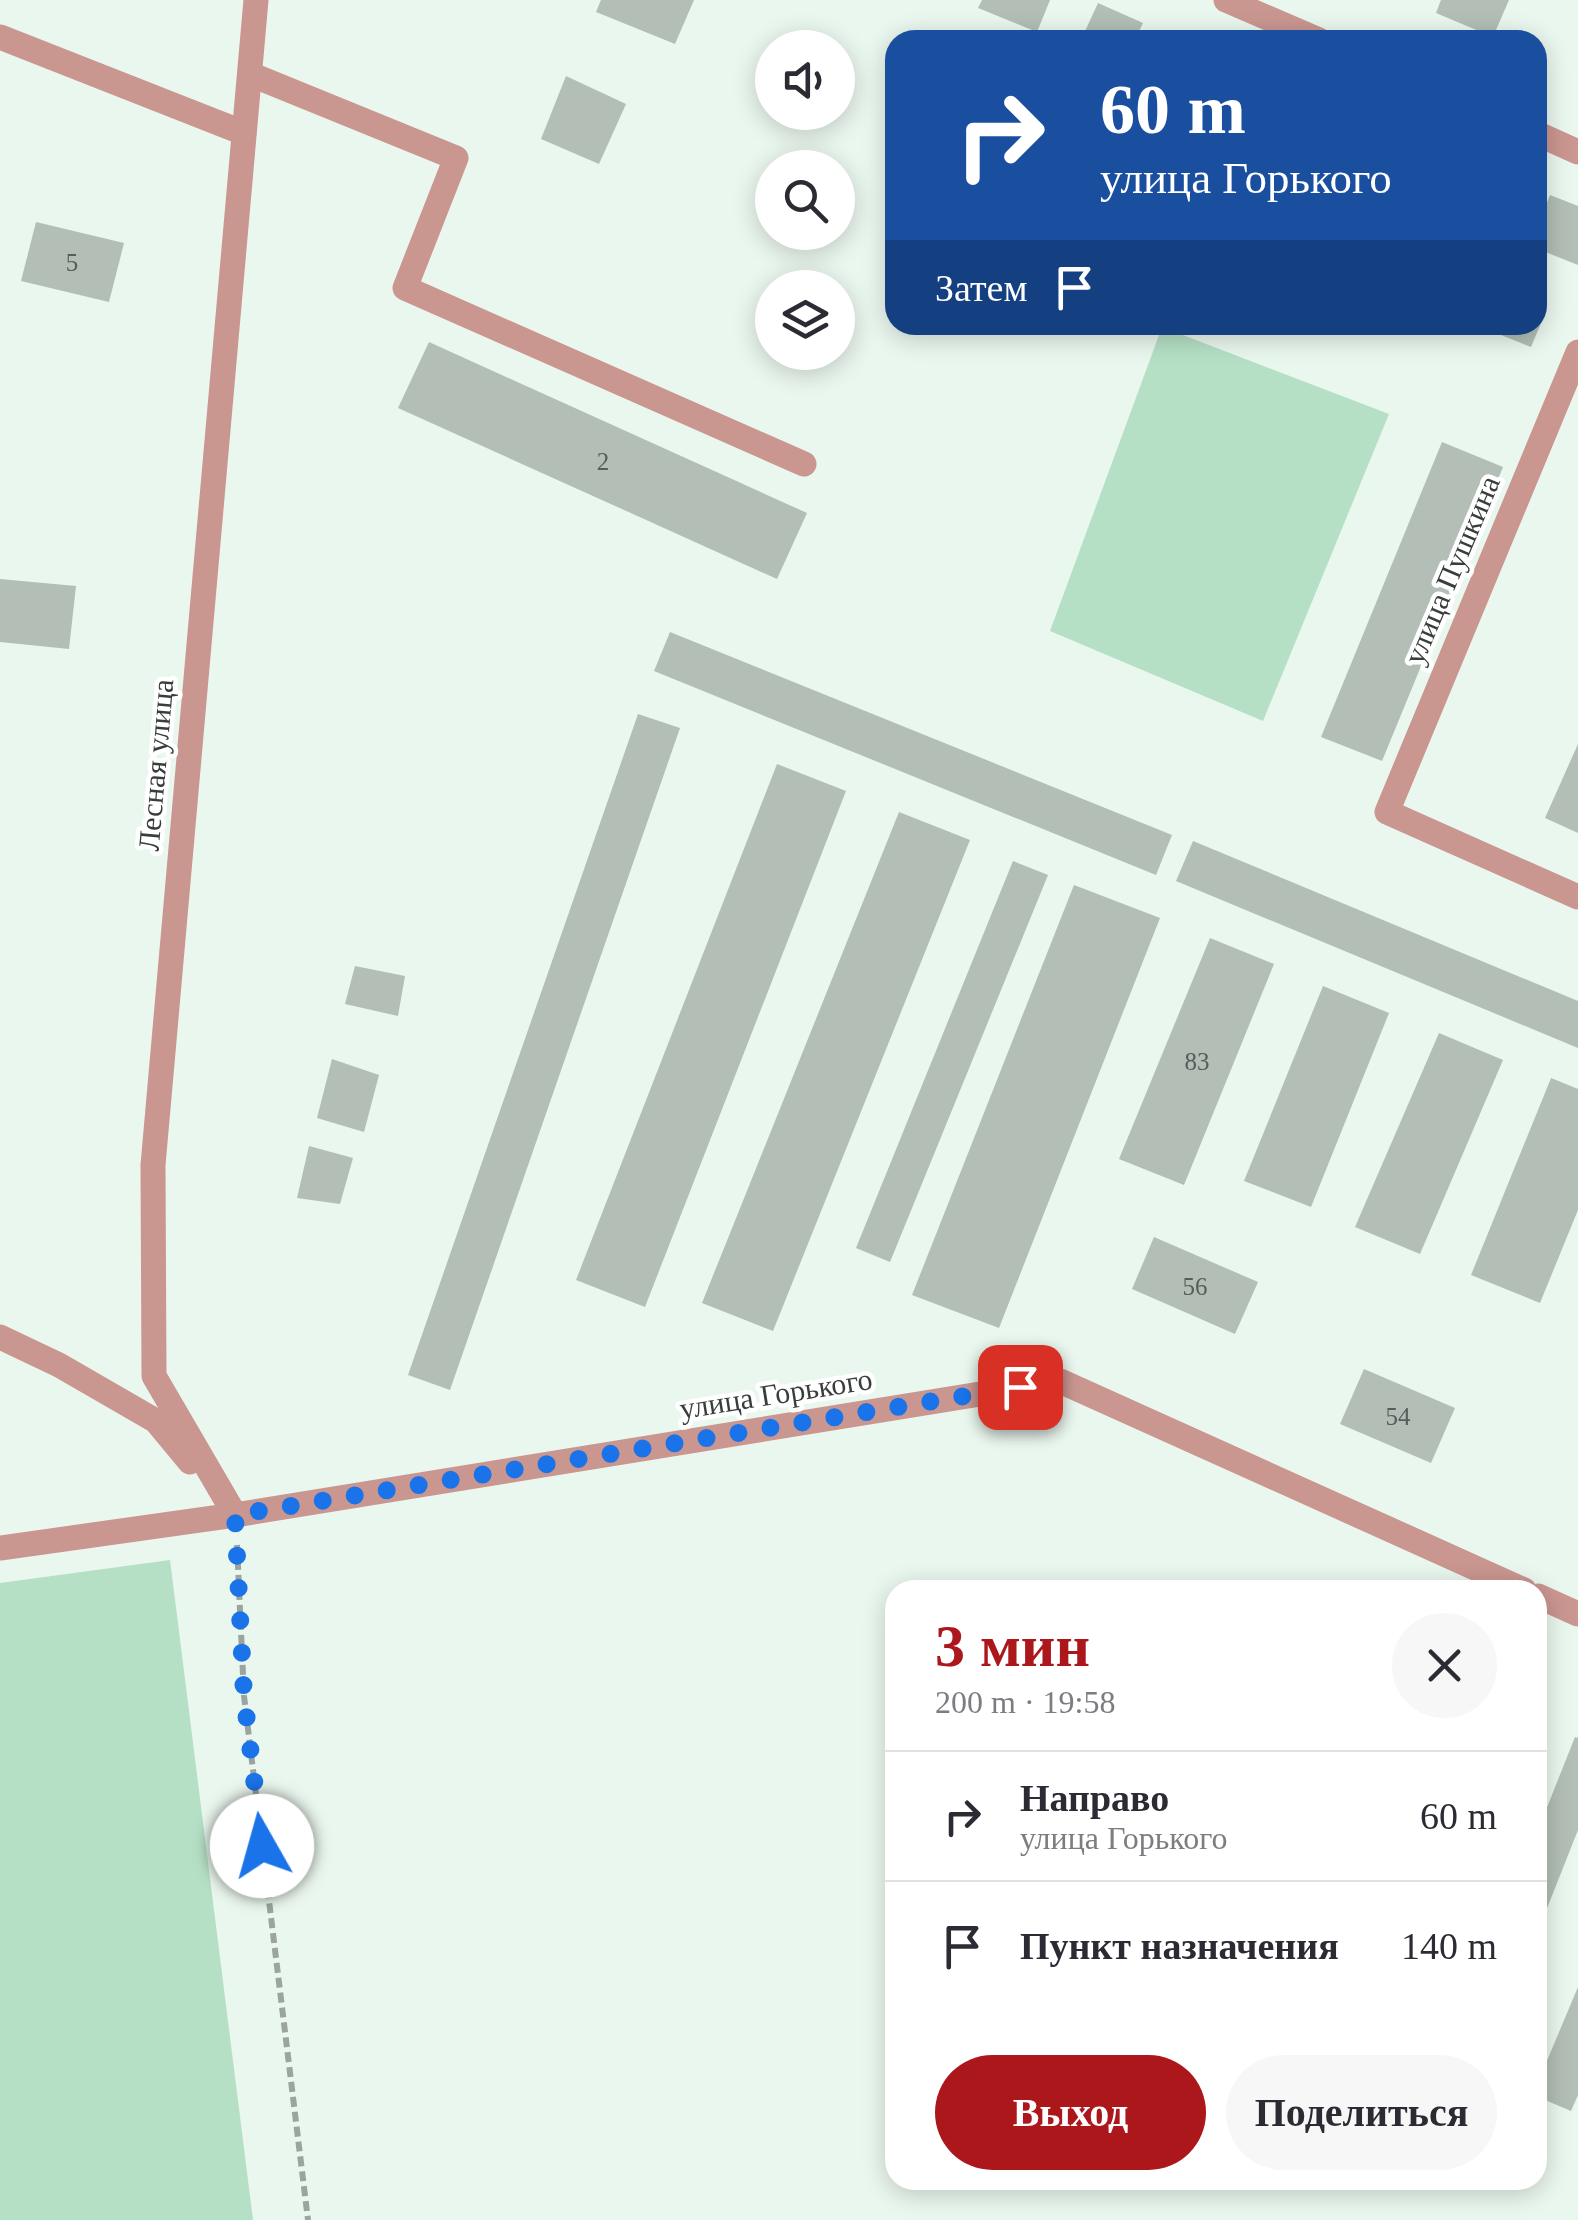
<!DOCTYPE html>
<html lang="ru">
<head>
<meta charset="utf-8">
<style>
  :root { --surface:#fff; --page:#f7f7f7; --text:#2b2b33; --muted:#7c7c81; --line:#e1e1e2; --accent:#ab171b }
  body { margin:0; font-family:"Times New Roman",serif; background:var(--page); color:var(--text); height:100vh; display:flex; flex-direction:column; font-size:38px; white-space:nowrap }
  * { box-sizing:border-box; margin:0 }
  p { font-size:32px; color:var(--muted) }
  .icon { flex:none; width:55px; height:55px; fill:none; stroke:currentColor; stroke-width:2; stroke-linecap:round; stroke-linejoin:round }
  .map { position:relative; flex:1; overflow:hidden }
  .drawer { position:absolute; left:885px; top:1580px; width:662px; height:610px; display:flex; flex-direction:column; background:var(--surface); border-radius:30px; box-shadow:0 5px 25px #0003 }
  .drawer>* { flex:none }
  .hud { position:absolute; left:885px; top:30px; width:662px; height:305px; border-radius:30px; box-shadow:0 5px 25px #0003; background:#1a4fa0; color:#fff; overflow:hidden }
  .fabs { position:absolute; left:755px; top:30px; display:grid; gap:20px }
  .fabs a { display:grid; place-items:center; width:100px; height:100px; border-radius:50%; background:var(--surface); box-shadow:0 5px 25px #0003; font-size:50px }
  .pin { position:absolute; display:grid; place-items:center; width:85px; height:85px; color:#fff; margin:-42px; border-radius:20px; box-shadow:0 5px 15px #0006 }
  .me { position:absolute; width:110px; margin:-55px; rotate:353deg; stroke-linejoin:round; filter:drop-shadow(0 0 8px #0008) }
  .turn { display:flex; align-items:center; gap:35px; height:210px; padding:0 50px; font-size:45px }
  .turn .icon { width:130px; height:130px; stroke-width:2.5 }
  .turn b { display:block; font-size:70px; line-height:85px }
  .then { display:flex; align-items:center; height:95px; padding:0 50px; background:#0003; gap:20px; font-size:38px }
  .round { display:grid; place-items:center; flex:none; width:105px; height:105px; border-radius:52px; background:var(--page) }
  .headline { display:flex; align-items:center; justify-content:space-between; height:170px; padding:0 50px }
  h1 { font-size:60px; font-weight:600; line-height:75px; color:var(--accent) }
  .primary-button { display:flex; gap:20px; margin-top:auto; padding:20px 50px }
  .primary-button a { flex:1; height:115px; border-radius:60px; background:var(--accent); color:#fff; font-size:40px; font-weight:600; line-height:115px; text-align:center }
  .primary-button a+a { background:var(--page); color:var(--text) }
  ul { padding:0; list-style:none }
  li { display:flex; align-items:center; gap:30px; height:130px; padding:0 50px; border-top:2px solid var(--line) }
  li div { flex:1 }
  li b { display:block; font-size:38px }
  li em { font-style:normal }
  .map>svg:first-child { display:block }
  .green { fill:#b5e0c5 }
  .building { fill:#b2beb6 }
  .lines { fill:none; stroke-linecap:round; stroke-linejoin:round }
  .path { stroke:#9ba49e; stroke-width:6; stroke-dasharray:10 5; stroke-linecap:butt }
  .minor { stroke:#ca9690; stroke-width:25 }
  .route { stroke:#1a73e8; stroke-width:18; stroke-dasharray:0 32.4 }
  .labels { text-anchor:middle; stroke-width:9; stroke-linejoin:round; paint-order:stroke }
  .number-label { font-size:25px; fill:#575e5a }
  .street-label { font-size:30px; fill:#393e3b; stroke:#fff }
</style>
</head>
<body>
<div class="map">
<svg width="1578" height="2220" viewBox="0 0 1578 2220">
  <rect width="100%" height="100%" fill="#eaf7ee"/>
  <g class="green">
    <path d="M1162,327l227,87 -126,307 -213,-90z"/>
    <path d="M170,1560l83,660h-253v-637z"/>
  </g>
  <g class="building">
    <path d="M601,0h93l-19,44 -79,-32z"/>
    <path d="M982,0h68l-13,32 -59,-24z"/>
    <path d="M1441,0h68l-16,37 -57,-24z"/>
    <path d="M1098,3l45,20 -8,17h-54z"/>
    <path d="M566,76l60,28 -27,60 -58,-25z"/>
    <path d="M1550,195l28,11v59l-40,-16v-24z"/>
    <path d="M36,222l88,21 -15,59 -88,-21z"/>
    <path d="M1538,313l6,3 -13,31 -35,-14 3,-8h39z"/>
    <path d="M429,342l378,171 -30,66 -379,-171z"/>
    <path d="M1442,442l61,25 -121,294 -61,-24z"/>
    <path d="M0,579l76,7 -7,63 -69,-7z"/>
    <path d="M670,632l502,203 -16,40 -502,-204z"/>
    <path d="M638,714l42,14 -230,662 -42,-15z"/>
    <path d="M1578,744v89l-33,-15z"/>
    <path d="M777,764l69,27 -201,516 -69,-27z"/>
    <path d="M899,812l71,28 -197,491 -71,-28z"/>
    <path d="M1193,841l385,160v47l-402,-167z"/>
    <path d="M1013,861l35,14 -158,387 -34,-14z"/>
    <path d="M1074,885l86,33 -161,410 -87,-33z"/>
    <path d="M1210,938l64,26 -90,221 -65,-26z"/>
    <path d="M355,966l50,10 -7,40 -53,-12z"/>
    <path d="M1323,986l66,27 -78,194 -67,-26z"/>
    <path d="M1439,1033l64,27 -83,194 -65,-27z"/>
    <path d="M332,1059l47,16 -15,57 -47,-14z"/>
    <path d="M1551,1078l27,11v121l-38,93 -69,-28z"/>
    <path d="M309,1146l44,12 -13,46 -43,-6z"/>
    <path d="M1154,1237l104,45 -23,52 -103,-45z"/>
    <path d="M1364,1369l91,39 -24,55 -91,-39z"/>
    <path d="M1575,1737l3,1v92l-40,101v-101z"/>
    <path d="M1578,1987v108l-7,16 -33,-14v-15z"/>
  </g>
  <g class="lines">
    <path class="path" d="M237,1545l7,151 64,524"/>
    <g class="minor">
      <path d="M1226,0l93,40"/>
      <path d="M0,37l244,96"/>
      <path d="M250,74l206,84 -51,130 399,176"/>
      <path d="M1538,134l40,18"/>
      <path d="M1578,352l-191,460 191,85"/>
      <path d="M0,1337l59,28 97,56 34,41"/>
      <path d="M235,1515l-81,-139 -1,-211 103,-1165"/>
      <path d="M0,1548l235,-33 825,-134 464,209"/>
      <path d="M1538,1596l40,18"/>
    </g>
  </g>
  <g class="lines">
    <path class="route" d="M262,1846l-18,-150 -9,-181 785,-128"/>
  </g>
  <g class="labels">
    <g class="number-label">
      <text x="72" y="271">5</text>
      <text x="603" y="470">2</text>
      <text x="1197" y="1070">83</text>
      <text x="1195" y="1295">56</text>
      <text x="1398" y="1425">54</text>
    </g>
    <g class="street-label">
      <text transform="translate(1452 570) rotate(-67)" y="10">улица Пушкина</text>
      <text transform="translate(156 765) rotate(-85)" y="10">Лесная улица</text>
      <text transform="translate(776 1394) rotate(-9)" y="10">улица Горького</text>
    </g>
  </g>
</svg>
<div class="fabs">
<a><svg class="icon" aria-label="sound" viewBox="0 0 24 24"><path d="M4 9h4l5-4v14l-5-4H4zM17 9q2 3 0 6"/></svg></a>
<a><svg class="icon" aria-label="search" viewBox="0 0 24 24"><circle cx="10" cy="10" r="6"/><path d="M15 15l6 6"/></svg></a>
<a><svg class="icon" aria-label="layers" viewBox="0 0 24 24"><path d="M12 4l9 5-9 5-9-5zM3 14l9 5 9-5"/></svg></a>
</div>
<div class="pin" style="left:1020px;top:1387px;background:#d93025"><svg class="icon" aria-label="arrive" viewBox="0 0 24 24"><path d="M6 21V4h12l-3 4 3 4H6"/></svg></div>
<svg class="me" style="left:262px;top:1846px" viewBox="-20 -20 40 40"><circle r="19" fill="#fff"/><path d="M0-13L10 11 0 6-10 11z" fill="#1a73e8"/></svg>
<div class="hud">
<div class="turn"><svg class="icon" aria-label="right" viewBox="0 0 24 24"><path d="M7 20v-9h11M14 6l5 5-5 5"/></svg><div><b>60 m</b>улица Горького</div></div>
<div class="then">Затем<svg class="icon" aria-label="arrive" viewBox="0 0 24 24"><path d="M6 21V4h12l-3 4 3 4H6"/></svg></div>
</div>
<section class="drawer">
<div class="headline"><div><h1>3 мин</h1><p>200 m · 19:58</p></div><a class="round"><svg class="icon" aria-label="close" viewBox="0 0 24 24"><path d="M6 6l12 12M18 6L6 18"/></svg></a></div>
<ul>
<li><svg class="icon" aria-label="right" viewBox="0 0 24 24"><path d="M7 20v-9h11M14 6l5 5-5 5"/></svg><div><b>Направо</b><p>улица Горького</p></div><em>60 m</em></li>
<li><svg class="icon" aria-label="arrive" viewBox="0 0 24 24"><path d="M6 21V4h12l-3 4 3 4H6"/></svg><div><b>Пункт назначения</b></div><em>140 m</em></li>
</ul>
<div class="primary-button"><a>Выход</a><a>Поделиться</a></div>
</section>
</div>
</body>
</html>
